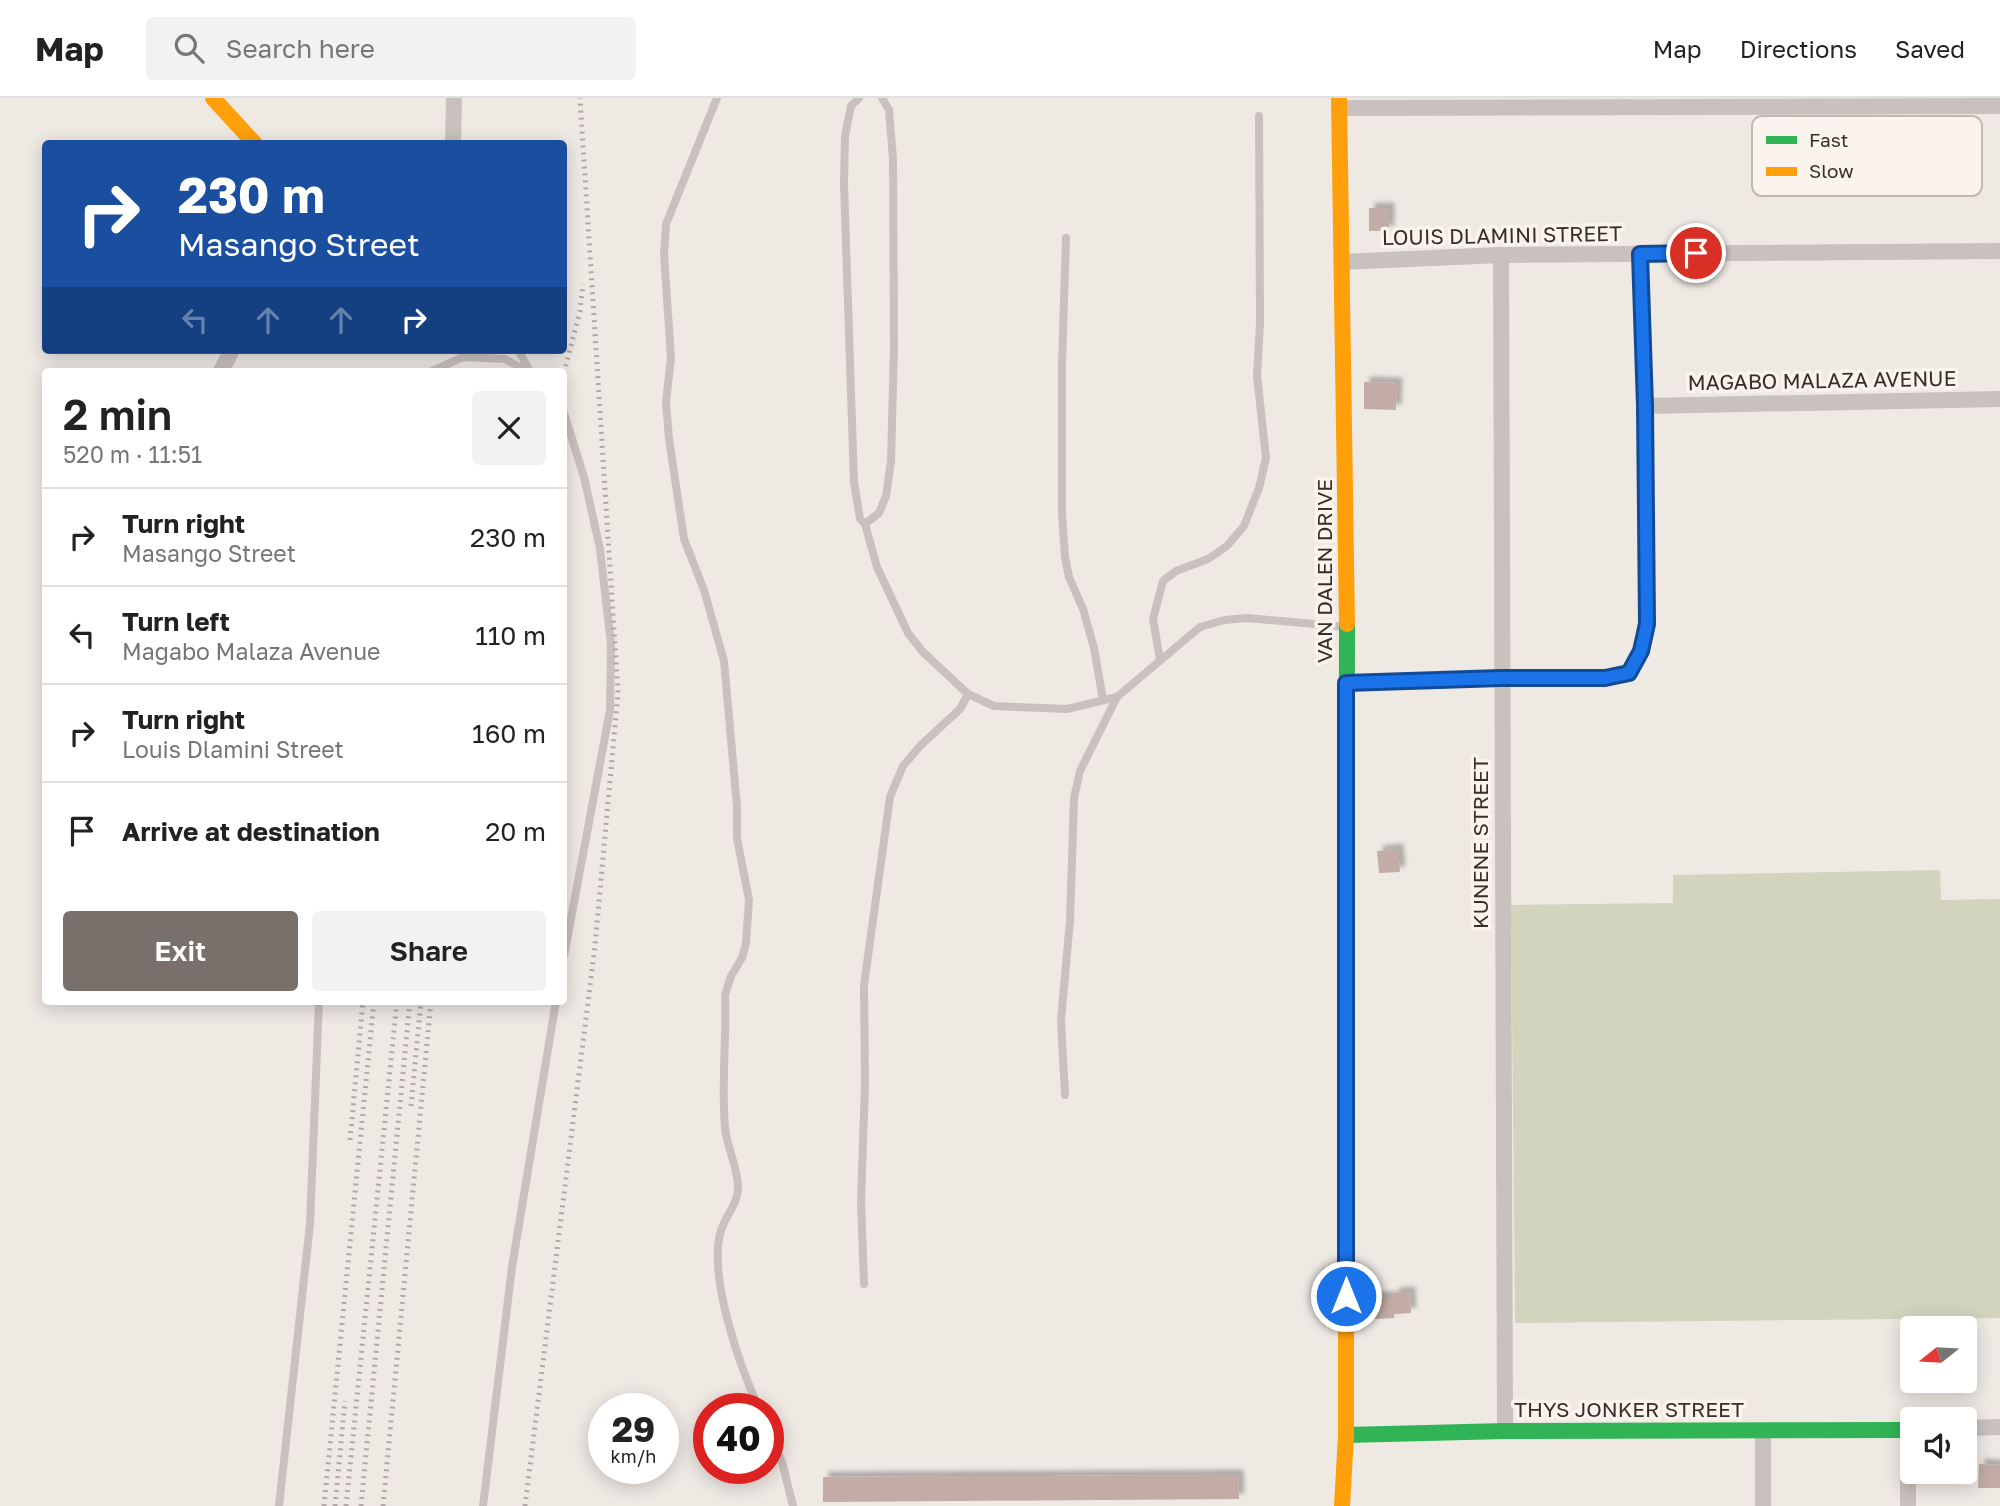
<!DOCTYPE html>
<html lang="en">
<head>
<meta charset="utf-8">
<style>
  :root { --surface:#fff; --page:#f2f2f2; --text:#222; --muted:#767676; --line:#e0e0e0; --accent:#796f6b }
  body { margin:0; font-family:"Golos Text",sans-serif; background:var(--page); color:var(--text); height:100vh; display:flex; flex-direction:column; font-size:26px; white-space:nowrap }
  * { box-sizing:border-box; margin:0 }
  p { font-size:23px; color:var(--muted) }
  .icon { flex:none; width:38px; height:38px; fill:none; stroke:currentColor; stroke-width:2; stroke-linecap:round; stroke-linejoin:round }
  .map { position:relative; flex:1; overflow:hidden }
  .details { position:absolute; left:42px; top:270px; width:525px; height:637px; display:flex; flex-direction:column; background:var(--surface); border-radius:7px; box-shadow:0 4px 18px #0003 }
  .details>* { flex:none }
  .hud { position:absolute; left:42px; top:42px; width:525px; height:214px; border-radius:7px; box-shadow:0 4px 18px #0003; background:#1a4fa0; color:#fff; overflow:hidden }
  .needle { width:46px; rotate:252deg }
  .controls { position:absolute; left:1900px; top:1218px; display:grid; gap:14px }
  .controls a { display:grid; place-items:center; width:77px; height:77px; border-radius:7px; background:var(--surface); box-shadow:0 4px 18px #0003; font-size:35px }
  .speed { position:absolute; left:588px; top:1295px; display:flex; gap:14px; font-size:35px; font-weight:700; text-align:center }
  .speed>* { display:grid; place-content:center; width:91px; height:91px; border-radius:50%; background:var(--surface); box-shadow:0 4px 18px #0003; line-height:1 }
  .speed small { font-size:18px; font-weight:400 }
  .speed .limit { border:10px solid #d22; background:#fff; color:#111 }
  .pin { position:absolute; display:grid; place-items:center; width:60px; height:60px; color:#fff; margin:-30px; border:4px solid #fff; border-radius:50%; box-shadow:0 2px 7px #0007 }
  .me { position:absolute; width:77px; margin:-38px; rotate:0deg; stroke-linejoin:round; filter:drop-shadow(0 0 5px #0008) }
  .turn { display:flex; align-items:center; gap:24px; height:147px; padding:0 21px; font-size:32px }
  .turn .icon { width:91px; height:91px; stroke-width:2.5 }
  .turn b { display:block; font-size:49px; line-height:60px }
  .lanes { display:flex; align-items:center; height:66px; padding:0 21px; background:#0003; justify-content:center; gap:35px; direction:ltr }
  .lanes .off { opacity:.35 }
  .round { display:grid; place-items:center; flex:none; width:74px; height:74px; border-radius:7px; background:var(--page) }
  .summary { display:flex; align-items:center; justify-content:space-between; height:119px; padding:0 21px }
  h1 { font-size:42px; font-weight:600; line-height:52px }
  .action { display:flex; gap:14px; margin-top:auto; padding:14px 21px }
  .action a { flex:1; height:80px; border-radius:7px; background:var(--accent); color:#fff; font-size:28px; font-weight:600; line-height:80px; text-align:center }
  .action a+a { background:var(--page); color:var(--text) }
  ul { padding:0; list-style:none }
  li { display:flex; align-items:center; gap:21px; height:98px; padding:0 21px; border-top:2px solid var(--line) }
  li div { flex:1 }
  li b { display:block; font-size:26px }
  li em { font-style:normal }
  header { display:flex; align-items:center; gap:42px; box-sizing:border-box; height:98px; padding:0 35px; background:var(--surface); border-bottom:2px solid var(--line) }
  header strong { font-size:33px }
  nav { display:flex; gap:38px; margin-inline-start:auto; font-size:24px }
  .search { width:490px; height:63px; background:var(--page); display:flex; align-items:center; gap:18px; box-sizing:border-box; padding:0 24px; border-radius:7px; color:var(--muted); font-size:26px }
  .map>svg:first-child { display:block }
  .grass { fill:#d3d4be }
  .building { fill:#c3aba6; filter:url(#shadow) }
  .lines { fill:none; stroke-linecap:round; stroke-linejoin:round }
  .lane { stroke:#c8c1bd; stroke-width:8 }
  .street { stroke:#c8c1bd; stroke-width:16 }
  .fast { stroke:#30b455; stroke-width:16 }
  .slow { stroke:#ff9f0a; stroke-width:16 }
  .rail { stroke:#b0aaa7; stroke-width:5; stroke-dasharray:2 5; stroke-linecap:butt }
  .route-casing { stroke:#114b97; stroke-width:18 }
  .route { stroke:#1a73e8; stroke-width:12 }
  .labels { text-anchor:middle; stroke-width:7; stroke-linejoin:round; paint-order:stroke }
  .street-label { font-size:21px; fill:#3a2d2a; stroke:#fbf3ed }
  .key { fill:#fbf3ed; stroke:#c1b8b2; stroke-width:2 }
  .key-label { font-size:19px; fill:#3a2d2a }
</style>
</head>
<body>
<header>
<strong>Map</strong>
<div class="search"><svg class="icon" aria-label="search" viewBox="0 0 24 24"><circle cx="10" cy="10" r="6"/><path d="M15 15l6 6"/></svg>Search here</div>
<nav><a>Map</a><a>Directions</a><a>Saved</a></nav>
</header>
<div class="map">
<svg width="2000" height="1408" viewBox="0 0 2000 1408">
  <defs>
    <filter id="shadow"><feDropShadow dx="5.5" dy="-5.5" stdDeviation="2" flood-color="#0004"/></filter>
  </defs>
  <rect width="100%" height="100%" fill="#efe9e4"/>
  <path class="grass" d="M1940,772l1,30 59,-1v419l-485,5 -4,-418 162,-2v-28z"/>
  <g class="building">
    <rect x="1369" y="110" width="20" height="23"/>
    <path d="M1364,284l33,1 -1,27 -32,-1z"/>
    <path d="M1398,751l2,23 -21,1 -2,-22z"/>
    <path d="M1410,1194l1,21 -17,1v4l-19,1 -1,-22h20l-1,-4z"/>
    <path d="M1979,1366l21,1v23h-22z"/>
    <path d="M1238,1377l1,24 -416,3v-25z"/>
  </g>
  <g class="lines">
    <g class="lane">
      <path d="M717,0l-51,126 -2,30 7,104 -5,44 3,37 15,100 20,51 20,71 13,145v32l12,62 -3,43 -4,15 -11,18 -6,19c2,44 -4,89 0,133 2,19 12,38 13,57 1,20 -14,31 -18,49 -11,46 20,132 39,175"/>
      <path d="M859,0l-8,8 -6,30 -1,48 10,298 6,37 5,5 12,43 31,66 15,19 45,42 26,12 73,3 50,-12 83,-70 24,-7 23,-2 100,9"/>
      <path d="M1066,140l-4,128v147l3,44 4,20 14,32 11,39 9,52"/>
      <path d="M518,252l12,21"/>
      <path d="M432,273l31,-14 42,2 21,12"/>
      <path d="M564,315l20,64 16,72 11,95 -1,66 -46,246"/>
      <path d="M865,426l14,-11 7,-17 5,-35 3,-114 -1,-188 -4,-49 -7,-12"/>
      <path d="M1160,562l-7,-41 10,-38 13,-10 32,-12 19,-13 17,-20 15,-38 7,-30 -9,-83 3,-53 -1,-206"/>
      <path d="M1065,997l-4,-75 9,-100 4,-122 6,-27 37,-74"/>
      <path d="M864,1186l-3,-83 4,-117 -1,-99 26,-188 13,-31 18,-21 39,-36 8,-15"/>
      <path d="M768,1331l14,33 11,44"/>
      <path d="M279,1408l31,-282 9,-223"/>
      <path d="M483,1408l29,-239 44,-266"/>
    </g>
    <g class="street">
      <path d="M1340,10l660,-2"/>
      <path d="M453,46l1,-46"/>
      <path d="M1501,157l4,1176"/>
      <path d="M1341,164l160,-7 499,-4"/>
      <path d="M221,273l11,-21"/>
      <path d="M1645,308l355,-7"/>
      <path d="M1965,1330l35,-1"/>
      <path d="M1908,1332v76"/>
      <path d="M1763,1333v75"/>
    </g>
    <g class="fast">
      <path d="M1640,156l5,144"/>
      <path d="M1346,1088l1,-562"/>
      <path d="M1346,1337l159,-4 408,-1"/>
    </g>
    <g class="slow">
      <path d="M213,0l42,46"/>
      <path d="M1339,0l8,526"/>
      <path d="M1346,585l155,-5h104l24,-5 12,-22 6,-27 -2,-226"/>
      <path d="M1342,1408l4,-71v-249"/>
    </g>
    <g class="rail">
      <path d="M564,275l16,-62 3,-27"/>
      <path d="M411,1008l10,-105"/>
      <path d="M350,1042l13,-139"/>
      <path d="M324,1408l50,-505"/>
      <path d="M335,1408l10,-105"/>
      <path d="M346,1408l51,-505"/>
      <path d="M361,1408l49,-505"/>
      <path d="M383,1408l48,-505"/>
      <path d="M525,1408l70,-560 23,-253 -38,-595"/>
    </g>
  </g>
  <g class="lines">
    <g class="route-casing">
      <path id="route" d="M1346,1198v-613l155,-5h104l24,-5 12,-22 6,-27 -2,-218 -5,-152 56,-1"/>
    </g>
    <use href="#route" class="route"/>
  </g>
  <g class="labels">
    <g class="street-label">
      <text transform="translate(1502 138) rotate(-1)" y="7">LOUIS DLAMINI STREET</text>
      <text transform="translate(1822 283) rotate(-1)" y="7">MAGABO MALAZA AVENUE</text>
      <text transform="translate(1325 473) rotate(-90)" y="7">VAN DALEN DRIVE</text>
      <text transform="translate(1481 745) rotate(-90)" y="7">KUNENE STREET</text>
      <text x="1629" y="1319">THYS JONKER STREET</text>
    </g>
  </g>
  <rect x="1752" y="18" width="230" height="80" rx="10" class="key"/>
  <rect x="1766" y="38" width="31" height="8" fill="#30b455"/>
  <rect x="1766" y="69" width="31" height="9" fill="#ff9f0a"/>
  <g class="key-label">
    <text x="1809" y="49">Fast</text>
    <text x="1809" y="80">Slow</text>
  </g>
</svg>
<div class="controls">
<a><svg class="needle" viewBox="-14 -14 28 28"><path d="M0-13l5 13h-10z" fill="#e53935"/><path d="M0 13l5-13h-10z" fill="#767676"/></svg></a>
<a><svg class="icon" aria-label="sound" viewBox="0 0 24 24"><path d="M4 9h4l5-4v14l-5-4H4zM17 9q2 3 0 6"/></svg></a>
</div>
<div class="speed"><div>29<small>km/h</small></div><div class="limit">40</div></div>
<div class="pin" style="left:1696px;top:155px;background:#d93025"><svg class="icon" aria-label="arrive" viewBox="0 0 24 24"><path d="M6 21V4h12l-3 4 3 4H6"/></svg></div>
<svg class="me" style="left:1346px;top:1198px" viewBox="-20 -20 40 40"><circle r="17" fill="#1a73e8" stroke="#fff" stroke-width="3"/><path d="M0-11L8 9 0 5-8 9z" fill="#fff"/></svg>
<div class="hud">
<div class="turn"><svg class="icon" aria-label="right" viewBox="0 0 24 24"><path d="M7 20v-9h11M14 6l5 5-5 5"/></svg><div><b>230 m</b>Masango Street</div></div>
<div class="lanes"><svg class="icon off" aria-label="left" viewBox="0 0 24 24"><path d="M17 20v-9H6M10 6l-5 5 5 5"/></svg><svg class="icon off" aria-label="ahead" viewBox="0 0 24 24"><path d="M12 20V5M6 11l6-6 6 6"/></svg><svg class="icon off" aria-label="ahead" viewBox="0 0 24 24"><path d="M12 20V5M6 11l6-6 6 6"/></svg><svg class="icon" aria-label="right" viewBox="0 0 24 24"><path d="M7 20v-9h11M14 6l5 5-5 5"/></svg></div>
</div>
<section class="details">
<div class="summary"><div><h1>2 min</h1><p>520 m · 11:51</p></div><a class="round"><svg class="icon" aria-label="close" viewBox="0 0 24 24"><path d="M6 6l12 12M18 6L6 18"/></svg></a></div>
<ul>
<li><svg class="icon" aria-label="right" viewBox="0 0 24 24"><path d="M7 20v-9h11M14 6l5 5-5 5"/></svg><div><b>Turn right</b><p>Masango Street</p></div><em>230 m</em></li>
<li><svg class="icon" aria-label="left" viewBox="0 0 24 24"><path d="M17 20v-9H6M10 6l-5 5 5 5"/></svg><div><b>Turn left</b><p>Magabo Malaza Avenue</p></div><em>110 m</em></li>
<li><svg class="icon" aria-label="right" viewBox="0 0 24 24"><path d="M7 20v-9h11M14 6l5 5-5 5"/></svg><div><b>Turn right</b><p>Louis Dlamini Street</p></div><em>160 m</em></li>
<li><svg class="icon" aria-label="arrive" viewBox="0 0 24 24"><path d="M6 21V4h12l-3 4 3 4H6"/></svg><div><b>Arrive at destination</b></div><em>20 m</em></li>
</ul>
<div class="action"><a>Exit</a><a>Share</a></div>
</section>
</div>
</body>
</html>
